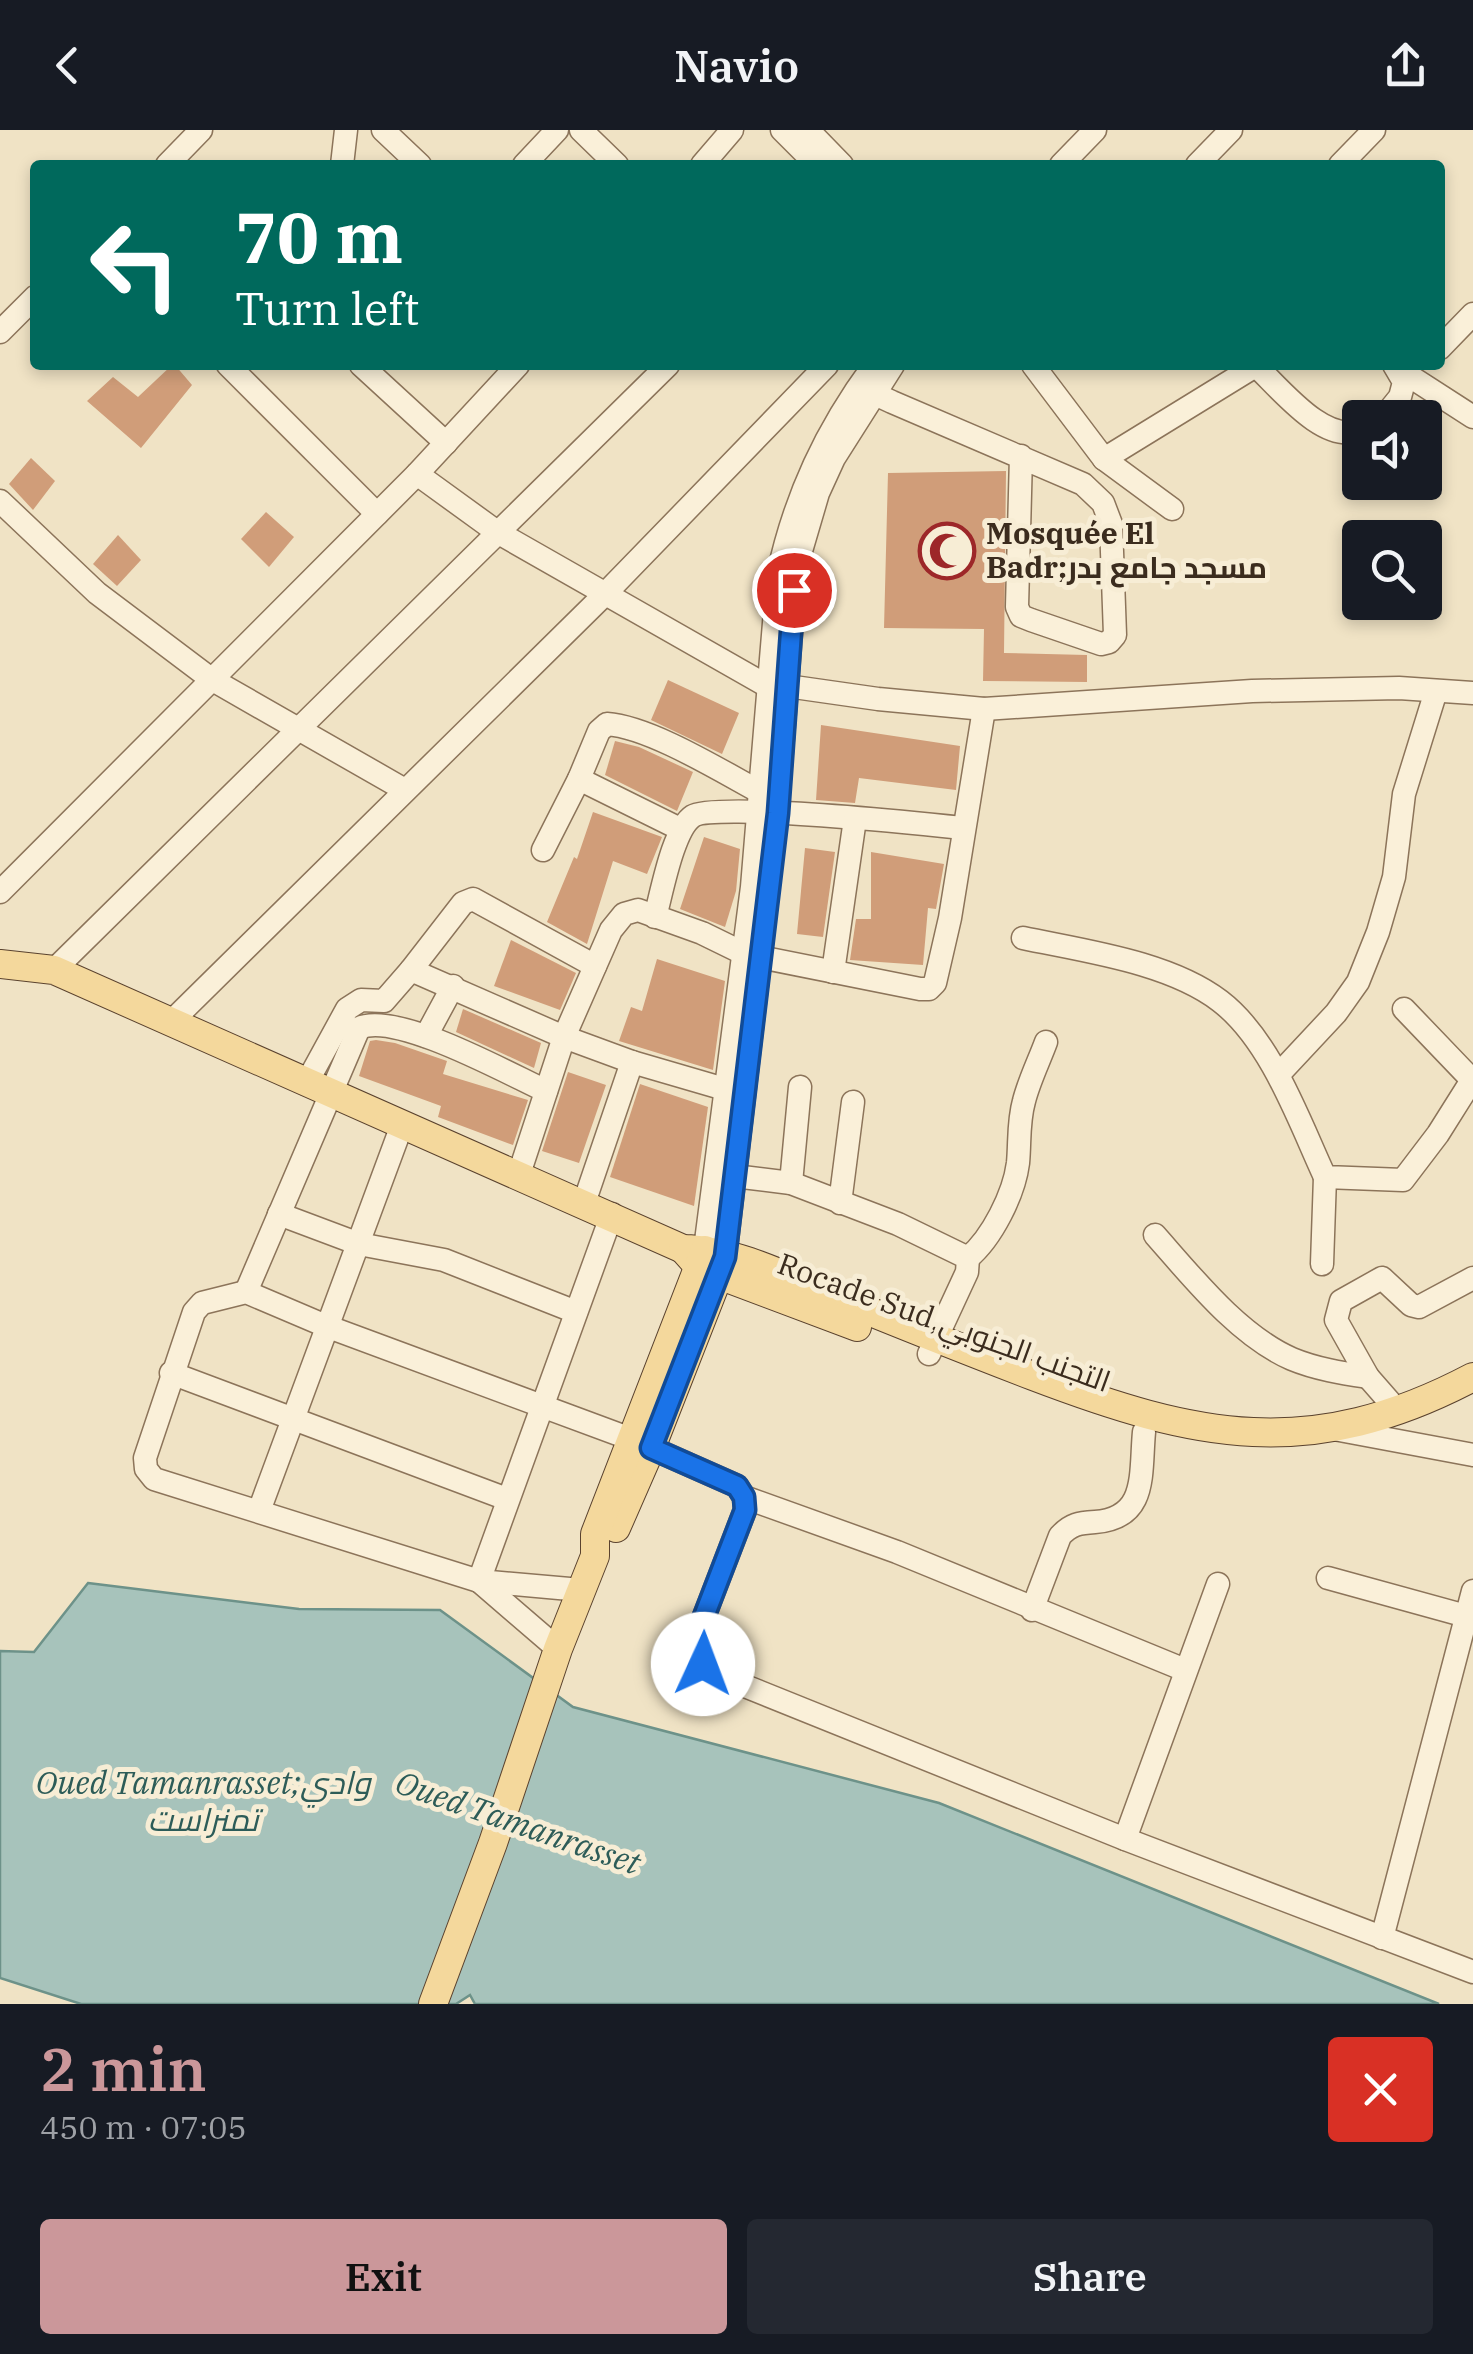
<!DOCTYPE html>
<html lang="en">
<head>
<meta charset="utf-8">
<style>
  :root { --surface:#171b24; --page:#242831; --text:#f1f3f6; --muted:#9ea1a6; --accent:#cb979a }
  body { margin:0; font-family:"IBM Plex Serif",Cairo,serif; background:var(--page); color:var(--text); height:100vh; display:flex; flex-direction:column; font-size:38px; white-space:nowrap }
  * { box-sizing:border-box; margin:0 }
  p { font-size:32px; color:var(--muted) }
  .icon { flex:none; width:55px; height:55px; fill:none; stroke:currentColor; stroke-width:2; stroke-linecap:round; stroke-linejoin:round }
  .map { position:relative; height:1874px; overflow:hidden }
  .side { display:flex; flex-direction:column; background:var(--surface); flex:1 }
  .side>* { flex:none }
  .top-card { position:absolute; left:30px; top:30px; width:1415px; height:210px; border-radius:10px; box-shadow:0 5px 15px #0003; background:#00695c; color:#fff; overflow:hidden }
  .buttons { position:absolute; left:1342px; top:270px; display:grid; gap:20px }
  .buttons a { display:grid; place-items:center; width:100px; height:100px; border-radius:10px; background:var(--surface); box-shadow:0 5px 15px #0003; font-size:50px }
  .pin { position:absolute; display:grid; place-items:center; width:85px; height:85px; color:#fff; margin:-42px; border:5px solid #fff; border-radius:50%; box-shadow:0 2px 10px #0007 }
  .me { position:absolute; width:110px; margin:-55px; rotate:2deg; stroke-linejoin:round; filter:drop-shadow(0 0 8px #0008) }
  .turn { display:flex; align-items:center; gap:35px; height:210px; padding:0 40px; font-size:45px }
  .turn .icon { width:130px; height:130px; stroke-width:2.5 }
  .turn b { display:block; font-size:70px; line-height:85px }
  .round { display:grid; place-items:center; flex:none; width:105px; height:105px; border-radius:10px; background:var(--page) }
  .head { display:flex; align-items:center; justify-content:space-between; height:170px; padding:0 40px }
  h1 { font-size:60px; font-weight:600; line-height:75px; color:var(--accent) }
  .primary-button { display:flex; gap:20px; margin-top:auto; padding:20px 40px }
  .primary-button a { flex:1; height:115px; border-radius:10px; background:var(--accent); color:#111; font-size:40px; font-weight:600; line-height:115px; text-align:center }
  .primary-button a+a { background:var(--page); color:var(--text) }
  header { display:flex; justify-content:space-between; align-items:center; height:130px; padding:0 40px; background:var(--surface); font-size:45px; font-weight:600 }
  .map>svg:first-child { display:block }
  .water { fill:#a7c3bb; stroke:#6d9289; stroke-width:2.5 }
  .building { fill:#d09d79 }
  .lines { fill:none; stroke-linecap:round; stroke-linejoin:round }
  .minor-casing { stroke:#8c745a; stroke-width:25 }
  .major-casing { stroke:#5a422e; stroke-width:30 }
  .minor { stroke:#faf0d9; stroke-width:22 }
  .major { stroke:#f4d89c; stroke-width:28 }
  .route-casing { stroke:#114b97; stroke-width:25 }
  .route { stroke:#1a73e8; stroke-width:18 }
  .labels { text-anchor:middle; stroke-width:10; stroke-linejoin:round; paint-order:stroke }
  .poi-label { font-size:30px; font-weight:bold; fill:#3b2c1e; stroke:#f7edd5; text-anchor:start }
  .street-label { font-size:30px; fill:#3b2c1e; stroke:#f7edd5 }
  .water-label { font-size:32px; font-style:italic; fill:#2d5c58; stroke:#f7edd5 }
</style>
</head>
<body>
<header><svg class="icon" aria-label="back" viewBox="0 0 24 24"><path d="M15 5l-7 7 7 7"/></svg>Navio<svg class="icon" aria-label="share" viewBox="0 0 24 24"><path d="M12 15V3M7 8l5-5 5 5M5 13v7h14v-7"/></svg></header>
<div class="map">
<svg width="1473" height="1874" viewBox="0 0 1473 1874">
  <rect width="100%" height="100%" fill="#f0e3c5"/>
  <path class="water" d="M88,1453l211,26 141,1 133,97 366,96 500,201h-964l-5,-9 -14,9h-375l-81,-26v-327l34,1z"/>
  <g class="building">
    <path d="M172,235h3l17,20 -51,63 -54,-47 26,-24 25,20z"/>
    <path d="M31,328l24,23 -22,29 -24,-26z"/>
    <path d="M1006,341l-2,182 83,2v27l-104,-1 1,-52 -100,-1 4,-155z"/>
    <path d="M266,382l28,25 -25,30 -28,-28z"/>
    <path d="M118,405l23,25 -24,26 -24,-22z"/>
    <path d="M668,550l71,33 -17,41 -71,-34z"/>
    <path d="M821,595l139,21 -4,44 -97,-12 -4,25 -39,-3z"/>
    <path d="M615,611l24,6 54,25 -16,39 -72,-36z"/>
    <path d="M593,682l69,25 -15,37 -34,-13 -26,83 -40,-22 27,-65 3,2z"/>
    <path d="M704,707l36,12 -4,42 -11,36 -45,-18z"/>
    <path d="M805,718l30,4 -12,85 -26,-3z"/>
    <path d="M871,722l73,12 -8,45 -8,-1 -5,57 -73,-5 6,-41h15z"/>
    <path d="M511,810l65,33 -16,37 -66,-24z"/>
    <path d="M657,829l68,22 -12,89 -94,-29 12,-34 11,4z"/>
    <path d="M463,879l78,34 -7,25 -78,-36z"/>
    <path d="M376,910l19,3 52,18 -4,13 85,26 -15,45 -75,-28 3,-11 -82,-30 11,-35z"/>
    <path d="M568,942l38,13 -27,78 -37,-12z"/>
    <path d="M640,954l68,23 -14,99 -84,-29z"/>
  </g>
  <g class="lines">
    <g class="minor-casing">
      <g id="minor">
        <path d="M383,0l37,35"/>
        <path d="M581,0l36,35"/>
        <path d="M782,0l35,35"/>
        <path d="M808,0l34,35"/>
        <path d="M167,35l34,-35"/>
        <path d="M342,35l4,-35"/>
        <path d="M524,35l33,-35"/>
        <path d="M702,35l30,-35"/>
        <path d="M1061,35l34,-35"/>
        <path d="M1197,35l34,-35"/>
        <path d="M1340,35l34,-35"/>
        <path d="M0,202l35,-35"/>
        <path d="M1440,218l33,-34"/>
        <path d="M228,235l149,149"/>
        <path d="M361,235l85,78"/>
        <path d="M1033,235l71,94 68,50"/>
        <path d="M1255,235c25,23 69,80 105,65"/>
        <path d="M1411,247l62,40"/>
        <path d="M862,258l30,14 191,82 20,19 8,21 4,111 -6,7 -8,2 -70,-24 -10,-4 -4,-9 4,-151"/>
        <path d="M1383,288l17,-21 4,-15 -10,-17"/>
        <path d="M1104,329l153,-94"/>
        <path d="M417,344l80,58 272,155"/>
        <path d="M0,371l97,92 114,86 194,111"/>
        <path d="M787,556l91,13 106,10 268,-18 147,-3 74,5"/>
        <path d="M579,649l101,50"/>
        <path d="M543,720l36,-71 20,-48 8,-7c43,3 114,47 153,68"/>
        <path d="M0,762l417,-418 101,-109"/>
        <path d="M655,787c7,-25 18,-88 38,-101 21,-14 232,8 270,12"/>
        <path d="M1023,808c61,13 146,24 197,63 51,39 79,120 105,176l78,3 35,-46 34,-54"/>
        <path d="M54,840l614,-605"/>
        <path d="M411,840l52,-67 10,-4 122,67"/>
        <path d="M833,842l22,-153"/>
        <path d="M1404,879l69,72"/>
        <path d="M172,891l432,-426 223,-230"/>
        <path d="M426,906l27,-50"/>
        <path d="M1279,944l57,-61 22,-31 20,-50 16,-55 10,-83 32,-103"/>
        <path d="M306,954l41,-75 14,-9 23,1 27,-31 153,67 68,25 96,28"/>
        <path d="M734,1046l57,7 107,41 70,34 -1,14 -38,82"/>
        <path d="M518,1047l46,-140 47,-107 13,-16 14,-4 64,23 43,21 175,35h9l6,-6 15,-65 34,-209"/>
        <path d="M791,1053l9,-96"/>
        <path d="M584,1073l48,-141"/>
        <path d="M840,1073l13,-101"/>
        <path d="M279,1084l80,30 85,16 132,52"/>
        <path d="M1155,1105c38,43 84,101 137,124 24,10 50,14 76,18"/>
        <path d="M705,1119l47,-362 26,-312c17,-79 48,-145 96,-210"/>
        <path d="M725,1127l52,-444 19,-245 22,-75 16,-35 59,-93"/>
        <path d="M968,1128c24,-20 46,-64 50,-95 2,-21 0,-41 6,-62 5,-20 15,-40 22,-59"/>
        <path d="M1322,1134l3,-87"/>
        <path d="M246,1162l113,-264c37,-17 148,45 187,63"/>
        <path d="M171,1243l336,126"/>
        <path d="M1396,1279l-28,-32 -32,-57 5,-19 41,-23 29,27 8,2 54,-29"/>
        <path d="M1334,1299l139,26"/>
        <path d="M744,1367l153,55 288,118"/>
        <path d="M259,1381l143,-386"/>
        <path d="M1328,1448l145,40"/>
        <path d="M479,1451l133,-367"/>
        <path d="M479,1451l79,68"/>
        <path d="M581,1460l-102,-9 -325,-102 -8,-10 -1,-11 49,-146 8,-9 44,-11 80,34 305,113 106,47 7,11 1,13 -45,117c-3,20 -1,34 15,47l410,165 348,133"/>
        <path d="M1032,1480l28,-74c11,-12 19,-13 35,-14 53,-4 45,-48 49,-90"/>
        <path d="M1125,1709l93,-255"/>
        <path d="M1382,1808l91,-347"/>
      </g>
    </g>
    <g class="major-casing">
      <g id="major">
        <path d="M0,834l54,6 629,279c57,1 114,33 166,54 61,25 122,49 184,73 163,62 277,87 440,1"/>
        <path d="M683,1119l17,19 157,59"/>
        <path d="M616,1398l35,-80 73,-186"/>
        <path d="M433,1874l60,-161 65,-194 37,-93v-22l110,-284"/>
      </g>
    </g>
    <use href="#minor" class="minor"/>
    <use href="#major" class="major"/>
  </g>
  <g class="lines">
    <g class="route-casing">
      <path id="route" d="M703,1534l-5,-20 2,-17 45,-117 -1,-13 -7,-11 -86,-38 74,-191 53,-444 16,-223"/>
    </g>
    <use href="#route" class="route"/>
  </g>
  <defs>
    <g id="mosque-ring" transform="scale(2.875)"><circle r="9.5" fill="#f7edd5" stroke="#9d2729" stroke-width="1.5"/><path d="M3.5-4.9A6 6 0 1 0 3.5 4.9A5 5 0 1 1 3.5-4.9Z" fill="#9d2729"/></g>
  </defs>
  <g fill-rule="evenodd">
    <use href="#mosque-ring" x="947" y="421"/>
  </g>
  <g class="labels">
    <g class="poi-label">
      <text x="986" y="414">Mosquée El<tspan x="986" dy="34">Badr;مسجد جامع بدر</tspan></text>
    </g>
    <g class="street-label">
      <text transform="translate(944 1193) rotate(20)" y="10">Rocade Sud,التجنب الجنوبي</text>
    </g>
    <g class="water-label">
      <text x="203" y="1664">Oued Tamanrasset;وادي<tspan x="203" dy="37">تمنراست</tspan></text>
      <text transform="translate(518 1693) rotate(19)" y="11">Oued Tamanrasset</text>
    </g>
  </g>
</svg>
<div class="buttons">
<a><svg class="icon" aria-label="sound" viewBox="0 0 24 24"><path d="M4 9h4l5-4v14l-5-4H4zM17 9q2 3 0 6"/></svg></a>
<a><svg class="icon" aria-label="search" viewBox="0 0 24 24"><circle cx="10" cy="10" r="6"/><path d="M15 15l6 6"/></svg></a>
</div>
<div class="pin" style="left:794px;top:460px;background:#d93025"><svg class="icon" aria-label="arrive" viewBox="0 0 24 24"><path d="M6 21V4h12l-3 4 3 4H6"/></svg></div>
<svg class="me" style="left:703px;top:1534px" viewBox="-20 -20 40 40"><circle r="19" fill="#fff"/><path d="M0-13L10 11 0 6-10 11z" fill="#1a73e8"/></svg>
<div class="top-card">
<div class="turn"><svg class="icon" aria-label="left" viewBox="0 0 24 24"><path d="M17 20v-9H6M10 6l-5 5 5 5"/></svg><div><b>70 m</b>Turn left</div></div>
</div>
</div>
<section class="side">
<div class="head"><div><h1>2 min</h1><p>450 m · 07:05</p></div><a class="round" style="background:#d93025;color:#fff"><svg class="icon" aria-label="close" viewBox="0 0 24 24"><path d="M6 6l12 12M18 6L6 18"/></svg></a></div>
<div class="primary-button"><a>Exit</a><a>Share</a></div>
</section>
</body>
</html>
